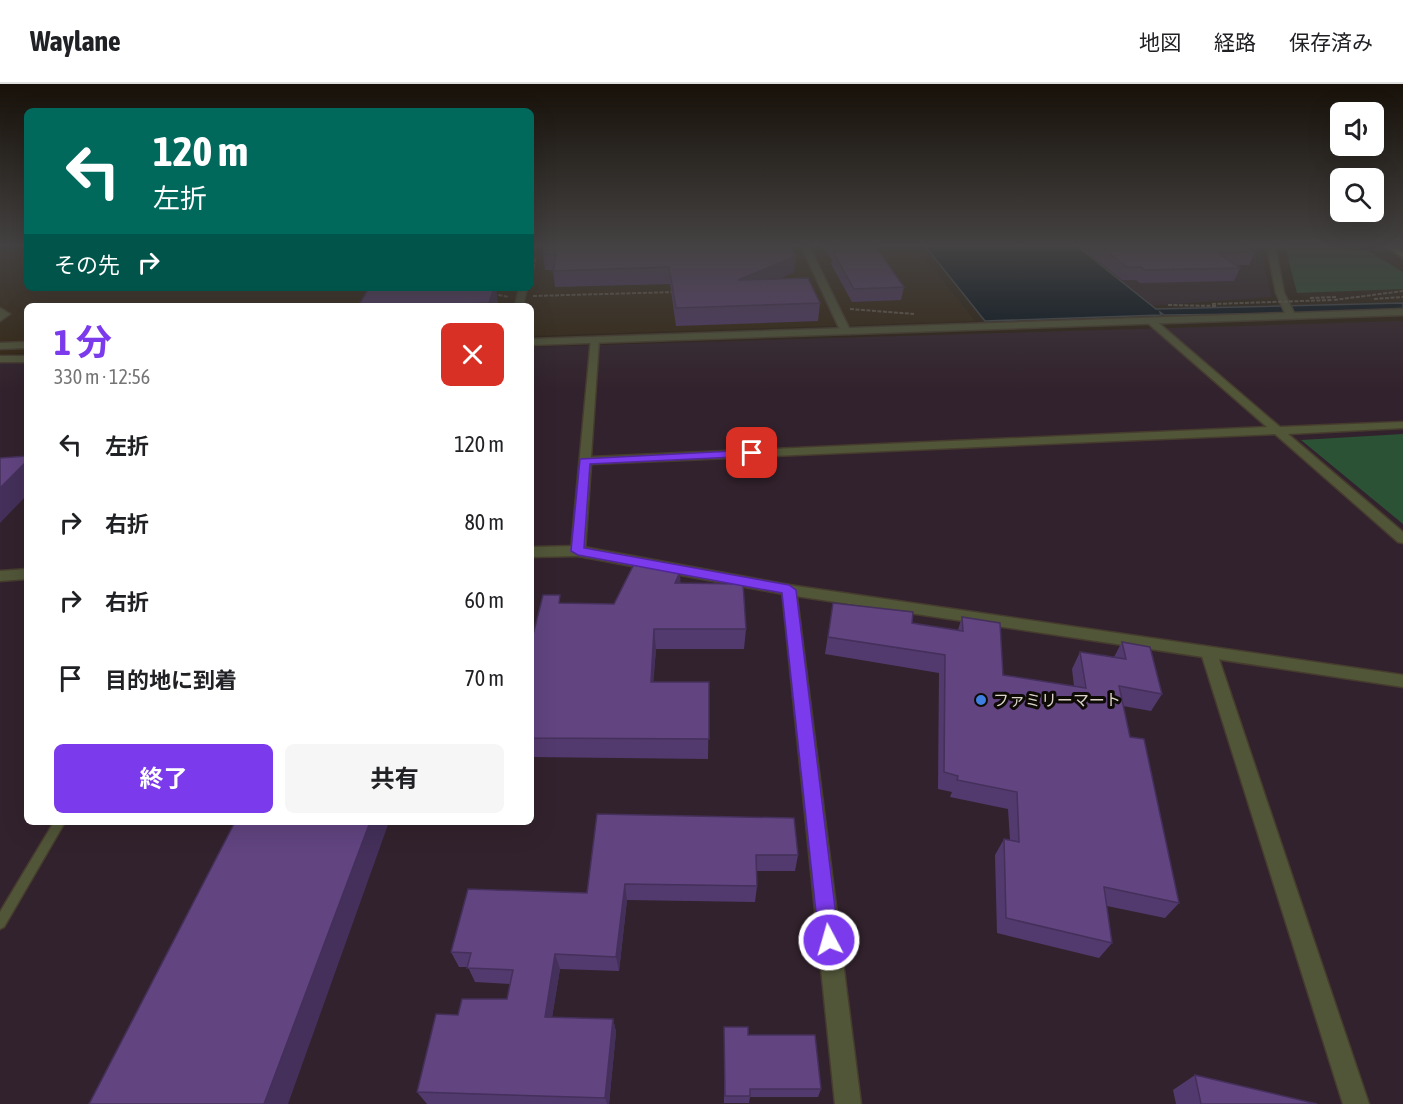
<!DOCTYPE html>
<html lang="ja">
<head>
<meta charset="utf-8">
<style>
  :root { --surface:#fff; --page:#f6f6f6; --text:#202124; --muted:#757577; --line:#e0e0e0; --accent:#7c3aed }
  body { margin:0; font-family:"Asap Condensed","Noto Sans JP",sans-serif; background:var(--page); color:var(--text); height:100vh; display:flex; flex-direction:column; font-size:22px; white-space:nowrap }
  * { box-sizing:border-box; margin:0 }
  p { font-size:20px; color:var(--muted) }
  .icon { flex:none; width:33px; height:33px; fill:none; stroke:currentColor; stroke-width:2; stroke-linecap:round; stroke-linejoin:round }
  .map { position:relative; flex:1; overflow:hidden }
  .drawer { position:absolute; left:24px; top:219px; width:510px; height:522px; display:flex; flex-direction:column; background:var(--surface); border-radius:9px; box-shadow:0 6px 24px #0002 }
  .drawer>* { flex:none }
  .guide { position:absolute; left:24px; top:24px; width:510px; height:183px; border-radius:9px; box-shadow:0 6px 24px #0002; background:#00695c; color:#fff; overflow:hidden }
  .buttons { position:absolute; left:1330px; top:18px; display:grid; gap:12px }
  .buttons a { display:grid; place-items:center; width:54px; height:54px; border-radius:9px; background:var(--surface); box-shadow:0 6px 24px #0002; font-size:30px }
  .pin { position:absolute; display:grid; place-items:center; width:51px; height:51px; color:#fff; margin:-26px; border-radius:12px; box-shadow:0 3px 9px #0006 }
  .me { position:absolute; width:66px; margin:-33px; rotate:354deg; stroke-linejoin:round; filter:drop-shadow(0 0 4px #0008) }
  .turn { display:flex; align-items:center; gap:21px; height:126px; padding:0 30px; font-size:27px }
  .turn .icon { width:78px; height:78px; stroke-width:2.5 }
  .turn b { display:block; font-size:42px; line-height:51px }
  .then { display:flex; align-items:center; height:57px; padding:0 30px; background:#0003; gap:12px; font-size:22px }
  .round { display:grid; place-items:center; flex:none; width:63px; height:63px; border-radius:9px; background:var(--page) }
  .summary { display:flex; align-items:center; justify-content:space-between; height:102px; padding:0 30px }
  h1 { font-size:36px; font-weight:700; line-height:45px; color:var(--accent) }
  .button { display:flex; gap:12px; margin-top:auto; padding:12px 30px }
  .button a { flex:1; height:69px; border-radius:9px; background:var(--accent); color:#fff; font-size:24px; font-weight:700; line-height:69px; text-align:center }
  .button a+a { background:var(--page); color:var(--text) }
  ul { padding:0; list-style:none }
  li { display:flex; align-items:center; gap:18px; height:78px; padding:0 30px }
  li div { flex:1 }
  li b { display:block; font-size:22px }
  li em { font-style:normal }
  header { display:flex; align-items:center; gap:36px; box-sizing:border-box; height:84px; padding:0 30px; background:var(--surface); border-bottom:2px solid var(--line) }
  header strong { font-size:28px }
  nav { display:flex; gap:33px; margin-inline-start:auto; font-size:21px }
  .map>svg:first-child { display:block }
  .built { fill:#342510 }
  .industrial { fill:#32222d }
  .green { fill:#2b5234 }
  .water { fill:#00101c; stroke:#424a50; stroke-width:1.5 }
  .lines { fill:none; stroke-linecap:round; stroke-linejoin:round }
  .service-casing { stroke:#463c2e; stroke-width:3 }
  .minor-casing { stroke:#463c2e; stroke-width:3 }
  .tertiary-casing { stroke:#463c2e; stroke-width:3 }
  .trunk-casing { stroke:#463c2e; stroke-width:4 }
  .path { stroke:#6a6053; stroke-width:2; stroke-dasharray:4 1.5; stroke-linecap:butt }
  .service { fill:#515639; fill-rule:evenodd }
  .minor { fill:#515639; fill-rule:evenodd }
  .tertiary { fill:#515639; fill-rule:evenodd }
  .trunk { fill:#8a9450; fill-rule:evenodd }
  .path-bridge { stroke:#6a6053; stroke-width:2; stroke-dasharray:4 1.5; stroke-linecap:butt }
  .wall { fill:#533a6e }
  .shaded-wall { fill:#44305a }
  .building { fill:#614480; stroke:#44305a; stroke-width:1.5 }
  .route { fill:#7c3aed; stroke:#51269a; stroke-width:1.5 }
  .shop-dot { fill:#3f7fe0; stroke:#0e0a05; stroke-width:2 }
  .labels { text-anchor:middle; stroke-width:6; stroke-linejoin:round; paint-order:stroke }
  .poi-label { font-size:16px; fill:#dbd3ca; stroke:#0e0a05; text-anchor:start }
</style>
</head>
<body>
<header>
<strong>Waylane</strong>
<nav><a>地図</a><a>経路</a><a>保存済み</a></nav>
</header>
<div class="map">
<svg width="1403" height="1020" viewBox="0 0 1403 1020">
  <rect width="100%" height="100%" fill="#2a1f10"/>
  <path class="built" d="M0,162h27v42h504v-42h384l60,75 -444,15v-30h-504v47l-27,1z"/>
  <g class="industrial">
    <path d="M1077,162h182l13,51 -121,9z"/>
    <path d="M1403,237v783h-1403v-741l27,-1v460h504v-475z"/>
  </g>
  <g class="green">
    <path d="M1285,162h75l43,26v17l-106,4z"/>
    <path d="M1403,350v90l-102,-84z"/>
  </g>
  <path class="water" d="M925,162h152l79,63 247,-6v9l-239,3 -4,-3 1,3 -176,6z"/>
  <g class="lines">
    <g class="service-casing">
      <path id="service" d="M54,738h11l-61,105 -4,2v-17z"/>
    </g>
    <g class="minor-casing">
      <g id="minor">
        <path d="M531,162h5l-1,5 -4,2z"/>
        <path d="M801,162h8l42,86 -2,2 -8,-2z"/>
        <path d="M519,204h8l-4,18h-8z"/>
        <path d="M0,224l10,6 -10,7z"/>
        <path d="M1149,236h6l125,107 123,-5v6l-115,6 115,98v11l-5,-1 -123,-108 -684,30 -6,87 -7,5 -7,-5 20,-213 8,2 -8,117 676,-30 -118,-103z"/>
        <path d="M27,258v6l-27,1v-6z"/>
        <path d="M789,501l7,5 65,514h-26l-53,-514z"/>
        <path d="M1209,563l6,2 2,4 152,451h-26l-142,-451 2,-4z"/>
      </g>
    </g>
    <g class="tertiary-casing">
      <g id="tertiary">
        <path d="M1267,162h8l9,47 10,20 109,-4v6l-872,30v-6l754,-26 -9,-20z"/>
        <rect x="0" y="272" width="27" height="6"/>
        <path d="M578,462l211,39 614,90v12l-614,-92 -211,-39 -47,1v-10z"/>
        <path d="M27,485v10l-27,2v-10z"/>
      </g>
    </g>
    <g class="trunk-casing">
      <path id="trunk" d="M1386,162h10l7,5v7z"/>
    </g>
    <g class="path">
      <path d="M531,200l4,-25"/>
      <path d="M493,210l16,3"/>
      <path d="M533,212l143,-4"/>
      <path d="M1310,214l26,-1"/>
      <path d="M1374,215l29,-2"/>
      <path d="M1334,216l69,-9"/>
      <path d="M1168,221l49,1"/>
      <path d="M850,225l64,5"/>
    </g>
    <use href="#service" class="service"/>
    <use href="#minor" class="minor"/>
    <use href="#tertiary" class="tertiary"/>
    <use href="#trunk" class="trunk"/>
    <path class="path-bridge" d="M1212,220l121,-4"/>
  </g>
  <g class="wall">
    <path d="M544,162l250,26 -15,7 41,24 -2,18 -142,5 -6,-42 -115,3 -2,-17h-8l-2,-16z"/>
    <path d="M822,162h53l29,41 -3,13 -49,2 -21,-38 1,-4z"/>
    <path d="M1079,162h166l10,6 -6,13h-12l3,3 -6,13 -94,2 -4,-3h-14z"/>
    <path d="M498,218l-1,4h-139z"/>
    <path d="M681,499l65,46 -2,20h-88l-3,33h56l-1,77 -177,-2v-114l31,-39h52z"/>
    <path d="M833,519l79,20 46,7 4,-13 41,58 71,11 -2,-17 8,-17 34,5 8,-15 40,52 -11,17 -28,-5 7,31 49,166 -14,15 -58,-12 5,37 -13,15 -102,-25 -2,-78 9,-16 6,1 -2,-31 -58,-12 2,-5 -14,-3 1,-116 -114,-19z"/>
    <path d="M597,730l201,41 -3,16h-39l1,15 -2,16 -128,-2 -8,71 -59,-2 -8,48 61,2 3,13 -7,72h-182l-10,-12 41,-77 49,-16 3,-15 -35,-2 -7,-15h-9l-8,-15 136,-59z"/>
    <path d="M724,943l24,8 73,54 -3,8h-68l-1,6h-25z"/>
    <path d="M1195,991l122,29h-141l-3,-14z"/>
  </g>
  <g class="shaded-wall">
    <path d="M796,172l-2,16 -56,25v-17z"/>
    <path d="M494,204h2l2,14 -1,4h-8v-3z"/>
    <path d="M27,377v34l-27,28v-35z"/>
    <path d="M680,488l1,20 -6,-9z"/>
    <path d="M654,545l2,20 -4,53 -1,-20z"/>
    <path d="M370,738h19l-101,282h-24z"/>
    <path d="M625,800l2,16 -8,71 -3,-14z"/>
    <path d="M555,870l5,15 -10,61 -5,-13z"/>
    <path d="M613,935l3,13 -7,72h-2l-2,-6z"/>
  </g>
  <g class="building">
    <path d="M544,162h246l6,10 -58,24 70,-2 12,25 -144,5 -7,-41 -116,4 3,-17h-13z"/>
    <path d="M832,162h43l29,41 -50,2 -21,-37h3z"/>
    <path d="M1100,162h145l10,6 -37,1 22,15 -95,2 -4,-3h-14z"/>
    <path d="M369,204h125l-5,15 -88,3h-43z"/>
    <path d="M27,372v5l-27,27v-30z"/>
    <path d="M634,480l46,8 -5,11 68,1 3,45h-92l-3,53h58v57l-178,-1v-95l12,-48h17l-1,8 55,1z"/>
    <path d="M833,519l80,9 -1,11 51,8 -1,-14 38,6 3,52 83,13 -6,-36 46,7 -4,-17 28,5 12,47 -43,-8 11,51 14,2 35,164 -75,-16 8,56 -106,-25 -2,-79 15,3 -2,-50 -60,-12 1,-4 -14,-4 1,-117 -117,-18z"/>
    <path d="M597,730l197,4 4,37h-42l1,31 -132,-2 -9,73 -61,-3 -10,63 68,2 -8,79 -188,-6 19,-78 22,1 4,-16h45l6,-29 -46,-2 4,-15 -20,-1 17,-63 119,4z"/>
    <path d="M235,738h135l-106,282h-175z"/>
    <path d="M724,943h24v8h67l6,54h-71v7h-25z"/>
    <path d="M1195,991l122,29h-116z"/>
  </g>
  <linearGradient id="sky" x2="0" y2="1"><stop stop-color="#171109"/><stop offset="0.53" stop-color="#444242"/><stop offset="1" stop-color="#444242" stop-opacity="0"/></linearGradient>
  <rect width="1403" height="305" fill="url(#sky)"/>
  <path class="route" d="M752,366l4,1v5l-166,8 -6,84 205,37 7,5 43,350 -3,8 -7,2 -7,-2 -3,-8 -37,-347 -204,-38 -7,-4 9,-92z"/>
  <circle class="shop-dot" cx="981" cy="616" r="6"/>
  <g class="labels">
    <g class="poi-label">
      <text x="993" y="622">ファミリーマート</text>
    </g>
  </g>
</svg>
<div class="buttons">
<a><svg class="icon" aria-label="sound" viewBox="0 0 24 24"><path d="M4 9h4l5-4v14l-5-4H4zM17 9q2 3 0 6"/></svg></a>
<a><svg class="icon" aria-label="search" viewBox="0 0 24 24"><circle cx="10" cy="10" r="6"/><path d="M15 15l6 6"/></svg></a>
</div>
<div class="pin" style="left:752px;top:369px;background:#d93025"><svg class="icon" aria-label="arrive" viewBox="0 0 24 24"><path d="M6 21V4h12l-3 4 3 4H6"/></svg></div>
<svg class="me" style="left:829px;top:856px" viewBox="-20 -20 40 40"><circle r="17" fill="#7c3aed" stroke="#fff" stroke-width="3"/><path d="M0-11L8 9 0 5-8 9z" fill="#fff"/></svg>
<div class="guide">
<div class="turn"><svg class="icon" aria-label="left" viewBox="0 0 24 24"><path d="M17 20v-9H6M10 6l-5 5 5 5"/></svg><div><b>120 m</b>左折</div></div>
<div class="then">その先<svg class="icon" aria-label="right" viewBox="0 0 24 24"><path d="M7 20v-9h11M14 6l5 5-5 5"/></svg></div>
</div>
<section class="drawer">
<div class="summary"><div><h1>1 分</h1><p>330 m · 12:56</p></div><a class="round" style="background:#d93025;color:#fff"><svg class="icon" aria-label="close" viewBox="0 0 24 24"><path d="M6 6l12 12M18 6L6 18"/></svg></a></div>
<ul>
<li><svg class="icon" aria-label="left" viewBox="0 0 24 24"><path d="M17 20v-9H6M10 6l-5 5 5 5"/></svg><div><b>左折</b></div><em>120 m</em></li>
<li><svg class="icon" aria-label="right" viewBox="0 0 24 24"><path d="M7 20v-9h11M14 6l5 5-5 5"/></svg><div><b>右折</b></div><em>80 m</em></li>
<li><svg class="icon" aria-label="right" viewBox="0 0 24 24"><path d="M7 20v-9h11M14 6l5 5-5 5"/></svg><div><b>右折</b></div><em>60 m</em></li>
<li><svg class="icon" aria-label="arrive" viewBox="0 0 24 24"><path d="M6 21V4h12l-3 4 3 4H6"/></svg><div><b>目的地に到着</b></div><em>70 m</em></li>
</ul>
<div class="button"><a>終了</a><a>共有</a></div>
</section>
</div>
</body>
</html>
